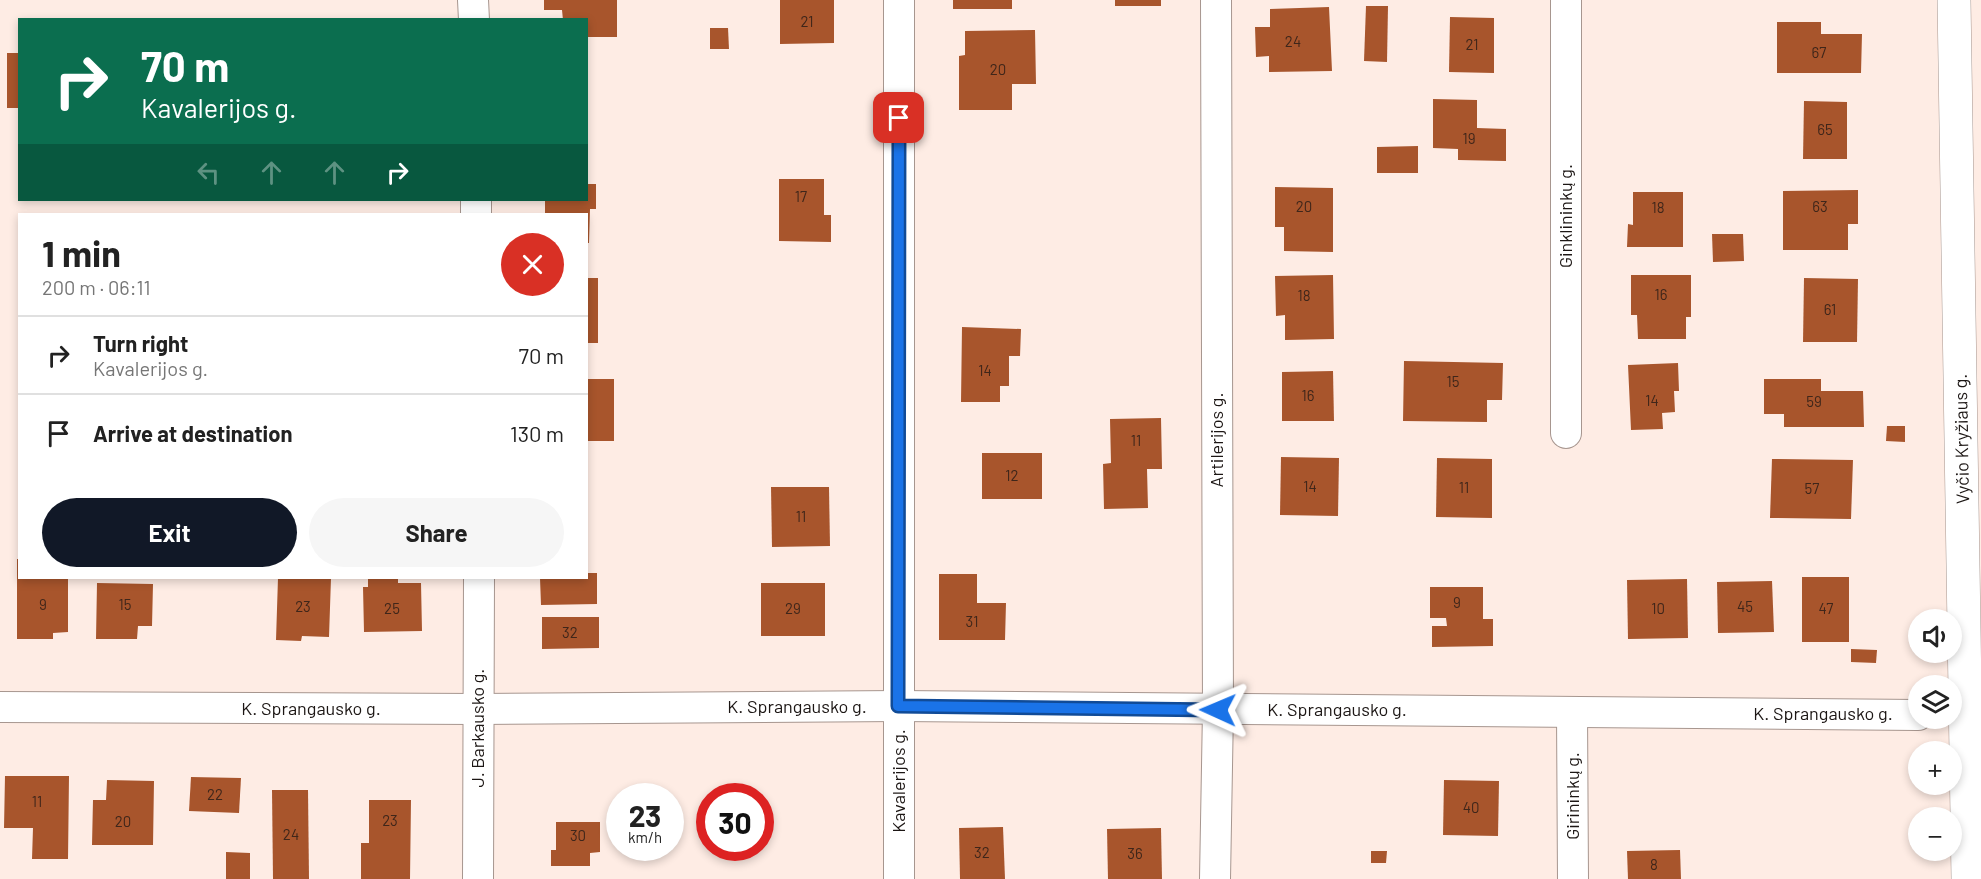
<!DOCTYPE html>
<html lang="en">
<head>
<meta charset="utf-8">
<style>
  :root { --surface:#fff; --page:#f6f6f6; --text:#222; --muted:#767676; --line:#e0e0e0; --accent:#111827 }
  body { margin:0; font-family:Barlow,sans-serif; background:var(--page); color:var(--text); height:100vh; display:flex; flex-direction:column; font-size:22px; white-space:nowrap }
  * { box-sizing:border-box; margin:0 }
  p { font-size:20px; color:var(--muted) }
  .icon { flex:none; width:33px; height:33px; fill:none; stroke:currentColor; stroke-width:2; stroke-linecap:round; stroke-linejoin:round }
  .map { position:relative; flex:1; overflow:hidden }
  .side { position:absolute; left:18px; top:213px; width:570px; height:366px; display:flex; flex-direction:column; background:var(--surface); border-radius:0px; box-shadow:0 3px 9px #0003 }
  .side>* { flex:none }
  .guide { position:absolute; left:18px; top:18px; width:570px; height:183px; border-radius:0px; box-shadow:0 3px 9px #0003; background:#0b6e4f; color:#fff; overflow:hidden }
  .tools { position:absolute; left:1908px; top:609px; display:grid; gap:12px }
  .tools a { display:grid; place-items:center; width:54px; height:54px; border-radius:50%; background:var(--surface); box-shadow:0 3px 9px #0003; font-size:30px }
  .speed { position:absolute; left:606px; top:783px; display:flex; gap:12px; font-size:30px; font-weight:700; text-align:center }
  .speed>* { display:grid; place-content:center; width:78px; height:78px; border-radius:50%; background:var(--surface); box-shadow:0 3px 9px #0003; line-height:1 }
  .speed small { font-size:15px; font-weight:400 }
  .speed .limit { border:9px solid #d22; background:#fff; color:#111 }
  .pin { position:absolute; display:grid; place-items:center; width:51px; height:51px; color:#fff; margin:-26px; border-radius:12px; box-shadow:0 3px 9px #0006 }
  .me { position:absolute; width:66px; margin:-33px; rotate:271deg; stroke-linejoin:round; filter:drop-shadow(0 0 4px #0008) }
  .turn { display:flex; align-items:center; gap:21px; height:126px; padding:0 24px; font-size:27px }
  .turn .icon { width:78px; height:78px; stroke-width:2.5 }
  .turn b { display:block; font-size:42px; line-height:51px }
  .lanes { display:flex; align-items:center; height:57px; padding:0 24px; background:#0003; justify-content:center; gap:30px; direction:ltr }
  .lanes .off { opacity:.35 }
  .round { display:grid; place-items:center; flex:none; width:63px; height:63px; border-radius:32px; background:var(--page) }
  .overview { display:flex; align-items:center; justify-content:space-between; height:102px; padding:0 24px }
  h1 { font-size:36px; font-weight:700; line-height:45px }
  .action { display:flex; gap:12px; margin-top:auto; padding:12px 24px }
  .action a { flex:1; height:69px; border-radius:36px; background:var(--accent); color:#fff; font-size:24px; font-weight:700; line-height:69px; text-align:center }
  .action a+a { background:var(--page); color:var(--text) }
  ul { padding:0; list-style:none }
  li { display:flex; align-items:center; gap:18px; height:78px; padding:0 24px; border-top:2px solid var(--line) }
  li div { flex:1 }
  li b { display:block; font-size:22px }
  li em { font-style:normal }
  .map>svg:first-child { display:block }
  .building { fill:#a8552c }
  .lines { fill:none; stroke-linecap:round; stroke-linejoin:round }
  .minor-casing { stroke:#a7968f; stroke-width:32 }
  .tertiary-casing { stroke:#a7968f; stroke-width:34 }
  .minor { stroke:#fff; stroke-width:30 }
  .tertiary { stroke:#fff; stroke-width:33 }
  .route-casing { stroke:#114b97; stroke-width:15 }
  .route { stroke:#1a73e8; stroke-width:10 }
  .labels { text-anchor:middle; stroke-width:4.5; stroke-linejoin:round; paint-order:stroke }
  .number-label { font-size:15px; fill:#3f261a }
  .street-label { font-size:18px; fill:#1c1614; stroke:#fff }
</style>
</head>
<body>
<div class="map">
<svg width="1981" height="879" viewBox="0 0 1981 879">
  <rect width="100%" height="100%" fill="#feece4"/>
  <g class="building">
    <path d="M544,0h73v37h-31v-17h-23l-1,-10h-18z"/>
    <path d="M780,0h54v43l-54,1z"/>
    <rect x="953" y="0" width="59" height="9"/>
    <rect x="1115" y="0" width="46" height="6"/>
    <path d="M1366,6h22l-1,56 -23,-1z"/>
    <path d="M1329,7l3,64 -63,1v-16l-13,1 -1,-30h15v-18z"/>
    <path d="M1450,17l44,1v55l-45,-1z"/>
    <path d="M1777,22h44v12h41l-1,39h-84z"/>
    <path d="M710,28h18l1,21h-19z"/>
    <path d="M1035,30l1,54h-24v26h-53v-54l6,-1v-24z"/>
    <rect x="7" y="53" width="13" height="55"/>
    <path d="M1433,99l44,1v28l29,1v32l-48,-1v-11l-25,-1z"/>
    <path d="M1804,101l43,1v57h-44z"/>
    <path d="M1418,146v27h-41v-26z"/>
    <path d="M779,179h45v36h7v27l-52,-1z"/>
    <path d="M586,184h10v25h-6l-1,34h-3v-29h-41v-14h41z"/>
    <path d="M1275,187l58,1v64l-49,-1v-24h-9z"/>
    <path d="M1858,190v34h-10v26h-65v-59z"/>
    <path d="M1633,192h50v55h-56l1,-23 5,1z"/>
    <path d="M1712,234h31l1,27 -31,1z"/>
    <path d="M1333,275l1,64 -49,1v-25l-9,1 -1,-40z"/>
    <path d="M1631,275h60v42h-5v22h-48l-1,-24h-6z"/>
    <rect x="586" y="278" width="12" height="65"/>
    <path d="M1804,278l54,1 -1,63h-54z"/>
    <path d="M962,327l59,2 -1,27h-11v30h-9v16h-39z"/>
    <path d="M1404,361l99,2 -1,37h-15v22l-84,-1z"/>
    <path d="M1678,363l1,28h-5l1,21 -13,1 1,16 -32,1 -3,-65z"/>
    <path d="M1333,371l1,50h-52v-49z"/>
    <rect x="586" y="379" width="28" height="62"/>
    <path d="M1764,379h57v12h42l1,36h-80v-13h-20z"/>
    <path d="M1161,418l1,51h-15l1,39 -44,1 -1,-45 8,-1 -1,-44z"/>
    <path d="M1887,426h18v16l-19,-1z"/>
    <rect x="982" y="453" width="60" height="46"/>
    <path d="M1281,457l58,1 -1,58 -58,-1z"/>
    <path d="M1437,458l55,1v59l-56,-1z"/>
    <path d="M1772,459l81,1 -2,59 -81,-1z"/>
    <path d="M771,487h58l1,59 -58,1z"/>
    <path d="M17,559h3v19h48v54l-15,1v6h-36z"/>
    <path d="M586,573h11v31l-56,1 -1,-27h46z"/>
    <path d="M939,574h38v29h29l-1,37h-66z"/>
    <rect x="1802" y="577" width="47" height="65"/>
    <path d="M278,578h53l-2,59 -27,-1 -1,5 -25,-1z"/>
    <path d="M368,578h30v5h23l1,48 -58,1 -1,-45h5z"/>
    <path d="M1687,579l1,59 -60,1 -1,-59z"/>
    <path d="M1772,581l2,51 -56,1 -1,-51z"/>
    <path d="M97,583l56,1 -1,42h-14l-1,13h-41z"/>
    <rect x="761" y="583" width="64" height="53"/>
    <path d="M1430,587h53v32h10v27l-61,1v-21h15l-1,-8h-16z"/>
    <path d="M542,617h57v31l-57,1z"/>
    <path d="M1851,649l26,1 -1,13 -25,-1z"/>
    <path d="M5,776h64l-1,83h-36l1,-31h-29z"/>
    <path d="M191,777l50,1 -2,35 -50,-2z"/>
    <path d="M107,780l47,1 -1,64h-61l1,-45h13z"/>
    <path d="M1444,780l55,1 -1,55 -55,-1z"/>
    <path d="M272,790h36l1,89h-36z"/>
    <path d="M369,800h42l-1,79h-49v-36h8z"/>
    <path d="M556,822h44v30l-10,1v13h-39v-16h5z"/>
    <path d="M1003,827l2,52h-45l-1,-51z"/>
    <path d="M1161,828l1,51h-54l-1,-50z"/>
    <path d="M1680,850l1,29h-53l-1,-28z"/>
    <path d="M1371,851h16l-1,12h-15z"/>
    <path d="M226,852l24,1v26h-24z"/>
  </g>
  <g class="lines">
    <g class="minor-casing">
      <g id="minor">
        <path d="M473,0l1,20"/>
        <path d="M1566,0v433"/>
        <path d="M476,200v14"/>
        <path d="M0,707l478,2 421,-3 1019,9"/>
        <path d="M1572,712l1,167"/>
        <path d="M478,879l1,-301"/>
        <path d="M899,879v-879"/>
        <path d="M1215,879l3,-169 -2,-710"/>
      </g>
    </g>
    <g class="tertiary-casing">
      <path id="tertiary" d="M1954,0l14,879"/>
    </g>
    <use href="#minor" class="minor"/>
    <use href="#tertiary" class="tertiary"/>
  </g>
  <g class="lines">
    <g class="route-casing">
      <path id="route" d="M899,118l-1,588 320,4"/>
    </g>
    <use href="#route" class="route"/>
  </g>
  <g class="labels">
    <g class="number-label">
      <text x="807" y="27">21</text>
      <text x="1293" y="47">24</text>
      <text x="1472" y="50">21</text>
      <text x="1819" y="58">67</text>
      <text x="998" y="75">20</text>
      <text x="1825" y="135">65</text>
      <text x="1469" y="144">19</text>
      <text x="801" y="202">17</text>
      <text x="1304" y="212">20</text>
      <text x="1820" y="212">63</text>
      <text x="1658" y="213">18</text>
      <text x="1661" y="300">16</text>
      <text x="1304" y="301">18</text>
      <text x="1830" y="315">61</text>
      <text x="985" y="376">14</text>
      <text x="1453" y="387">15</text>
      <text x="1308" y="401">16</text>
      <text x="1652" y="406">14</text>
      <text x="1814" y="407">59</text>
      <text x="1136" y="446">11</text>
      <text x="1012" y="481">12</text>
      <text x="1310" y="492">14</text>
      <text x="1464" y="493">11</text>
      <text x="1812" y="494">57</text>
      <text x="801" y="522">11</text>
      <text x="1457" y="608">9</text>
      <text x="43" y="610">9</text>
      <text x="125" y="610">15</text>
      <text x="303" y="612">23</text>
      <text x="1745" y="612">45</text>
      <text x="392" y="614">25</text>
      <text x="793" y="614">29</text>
      <text x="1658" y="614">10</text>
      <text x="1826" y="614">47</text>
      <text x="972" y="627">31</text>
      <text x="570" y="638">32</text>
      <text x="215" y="800">22</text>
      <text x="37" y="807">11</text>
      <text x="1471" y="813">40</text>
      <text x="390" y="826">23</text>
      <text x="123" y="827">20</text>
      <text x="291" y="840">24</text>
      <text x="578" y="841">30</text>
      <text x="982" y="858">32</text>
      <text x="1135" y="859">36</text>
      <text x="1654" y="870">8</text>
    </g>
    <g class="street-label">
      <text transform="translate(1566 216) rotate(-90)" y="6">Ginklininkų g.</text>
      <text transform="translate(1962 439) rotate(-91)" y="6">Vyčio Kryžiaus g.</text>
      <text transform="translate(1217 440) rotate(-90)" y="6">Artilerijos g.</text>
      <text x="797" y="713">K. Sprangausko g.</text>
      <text x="311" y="715">K. Sprangausko g.</text>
      <text x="1337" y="716">K. Sprangausko g.</text>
      <text x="1823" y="720">K. Sprangausko g.</text>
      <text transform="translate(478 728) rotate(-90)" y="6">J. Barkausko g.</text>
      <text transform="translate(899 781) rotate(-90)" y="6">Kavalerijos g.</text>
      <text transform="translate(1573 796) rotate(-90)" y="6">Girininkų g.</text>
    </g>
  </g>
</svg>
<div class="tools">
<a><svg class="icon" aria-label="sound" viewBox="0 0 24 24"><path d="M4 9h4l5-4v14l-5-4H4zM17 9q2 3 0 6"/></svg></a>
<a><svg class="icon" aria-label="layers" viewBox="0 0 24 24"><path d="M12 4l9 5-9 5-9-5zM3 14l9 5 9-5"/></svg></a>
<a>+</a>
<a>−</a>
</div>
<div class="speed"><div>23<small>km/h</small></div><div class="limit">30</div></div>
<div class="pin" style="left:899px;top:118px;background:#d93025"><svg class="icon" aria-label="arrive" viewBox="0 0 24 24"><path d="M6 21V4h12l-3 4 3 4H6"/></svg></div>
<svg class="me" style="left:1218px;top:710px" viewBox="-20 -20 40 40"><path d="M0-17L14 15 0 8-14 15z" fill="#1a73e8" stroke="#fff" stroke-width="4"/></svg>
<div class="guide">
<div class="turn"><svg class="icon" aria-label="right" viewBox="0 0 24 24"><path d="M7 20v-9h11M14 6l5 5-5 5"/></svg><div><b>70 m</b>Kavalerijos g.</div></div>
<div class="lanes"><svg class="icon off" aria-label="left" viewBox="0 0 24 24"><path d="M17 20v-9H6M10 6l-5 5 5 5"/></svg><svg class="icon off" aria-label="ahead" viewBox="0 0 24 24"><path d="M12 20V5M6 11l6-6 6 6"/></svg><svg class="icon off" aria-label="ahead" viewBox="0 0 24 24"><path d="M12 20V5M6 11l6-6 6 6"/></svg><svg class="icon" aria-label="right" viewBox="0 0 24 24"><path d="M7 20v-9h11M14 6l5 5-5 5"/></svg></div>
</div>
<section class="side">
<div class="overview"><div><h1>1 min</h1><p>200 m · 06:11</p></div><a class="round" style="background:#d93025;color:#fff"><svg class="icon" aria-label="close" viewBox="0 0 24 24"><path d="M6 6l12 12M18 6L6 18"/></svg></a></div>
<ul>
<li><svg class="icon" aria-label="right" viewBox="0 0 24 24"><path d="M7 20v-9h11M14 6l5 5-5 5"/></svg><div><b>Turn right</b><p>Kavalerijos g.</p></div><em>70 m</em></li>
<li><svg class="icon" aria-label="arrive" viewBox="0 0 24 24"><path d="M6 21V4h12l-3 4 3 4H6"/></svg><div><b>Arrive at destination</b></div><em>130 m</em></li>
</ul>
<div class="action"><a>Exit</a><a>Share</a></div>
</section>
</div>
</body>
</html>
